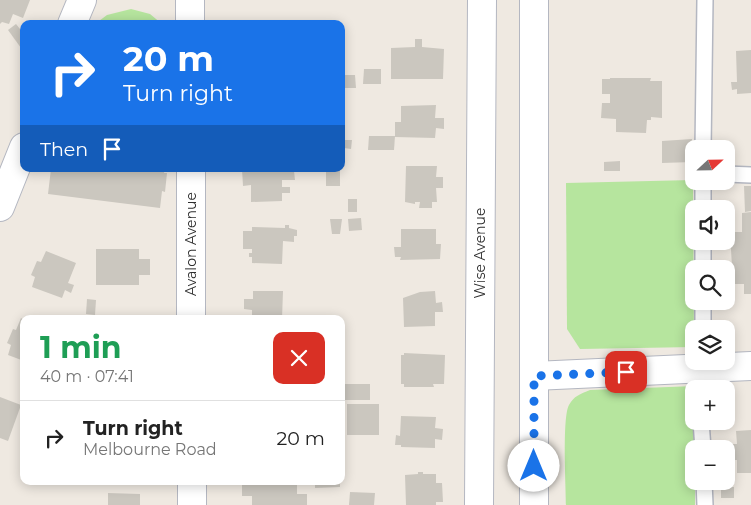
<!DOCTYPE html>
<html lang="en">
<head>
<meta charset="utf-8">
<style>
  :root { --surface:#fff; --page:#f6f6f6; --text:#222; --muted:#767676; --line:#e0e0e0 }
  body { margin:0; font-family:Montserrat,sans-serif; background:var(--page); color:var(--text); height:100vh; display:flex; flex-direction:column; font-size:19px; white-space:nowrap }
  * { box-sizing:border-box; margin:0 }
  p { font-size:16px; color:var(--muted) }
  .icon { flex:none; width:28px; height:28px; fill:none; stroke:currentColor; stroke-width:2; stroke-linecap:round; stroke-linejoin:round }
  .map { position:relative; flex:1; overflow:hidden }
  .details { position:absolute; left:20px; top:315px; width:325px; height:170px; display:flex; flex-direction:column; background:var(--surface); border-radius:10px; box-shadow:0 2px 12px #0003 }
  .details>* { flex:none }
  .top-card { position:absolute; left:20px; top:20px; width:325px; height:152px; border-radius:10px; box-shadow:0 2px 12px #0003; background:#1a73e8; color:#fff; overflow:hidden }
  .needle { width:32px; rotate:68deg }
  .buttons { position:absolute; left:685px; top:140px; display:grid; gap:10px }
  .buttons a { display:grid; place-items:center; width:50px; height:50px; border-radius:10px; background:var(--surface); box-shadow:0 2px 12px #0003; font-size:25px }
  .pin { position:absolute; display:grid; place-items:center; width:42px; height:42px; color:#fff; margin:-21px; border-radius:10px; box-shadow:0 2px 8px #0006 }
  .me { position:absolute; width:55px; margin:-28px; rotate:0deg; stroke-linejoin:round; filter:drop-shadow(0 0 4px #0008) }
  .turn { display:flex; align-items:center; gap:18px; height:105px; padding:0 20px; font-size:22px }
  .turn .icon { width:65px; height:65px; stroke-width:2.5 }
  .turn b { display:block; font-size:35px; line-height:42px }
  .then { display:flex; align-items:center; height:48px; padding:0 20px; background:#0003; gap:10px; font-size:19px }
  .round { display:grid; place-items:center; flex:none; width:52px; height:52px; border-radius:10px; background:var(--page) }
  .summary { display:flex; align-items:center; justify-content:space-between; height:85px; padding:0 20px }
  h1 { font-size:30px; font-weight:700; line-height:38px; color:#1e9e55 }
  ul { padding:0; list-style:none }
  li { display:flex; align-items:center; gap:15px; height:75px; padding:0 20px; border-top:1px solid var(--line) }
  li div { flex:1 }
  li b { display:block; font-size:19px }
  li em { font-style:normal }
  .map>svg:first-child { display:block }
  .green { fill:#b6e59e }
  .building { fill:#cbc7bf }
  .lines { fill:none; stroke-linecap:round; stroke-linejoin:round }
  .lane-casing { stroke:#b4b7c1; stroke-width:18 }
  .street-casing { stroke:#b4b7c1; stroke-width:30 }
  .secondary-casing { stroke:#b4b7c1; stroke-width:30 }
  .lane { stroke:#fff; stroke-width:15 }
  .street { stroke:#fff; stroke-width:28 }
  .secondary { stroke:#fff; stroke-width:28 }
  .route { stroke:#1a73e8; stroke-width:9; stroke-dasharray:0 16.2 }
  .labels { text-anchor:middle; stroke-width:4; stroke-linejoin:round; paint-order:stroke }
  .street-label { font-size:14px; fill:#2e2e2e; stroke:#fff }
</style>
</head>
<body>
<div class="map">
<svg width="751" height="505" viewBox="0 0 751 505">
  <rect width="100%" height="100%" fill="#efe9e1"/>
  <g class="green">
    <path d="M131,9l19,5 12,10h-67l12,-9z"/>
    <path d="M693,180l1,167 -114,2 -13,-20 -1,-146z"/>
    <path d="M695,386v119h-129c0,-18 -4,-88 3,-100 5,-9 11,-11 21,-15z"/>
  </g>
  <g class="building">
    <path d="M0,0h30l-7,18 -10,-4 -4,10 -7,-2 -2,2z"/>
    <path d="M16,24l8,10v11l-3,3 -13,-18z"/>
    <rect x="341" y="37" width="2" height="18"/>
    <path d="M415,39h7v8l22,2 -1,30h-52v-31l24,-1z"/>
    <path d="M751,50v43l-14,1v-5l-5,1 -1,-8h6l-1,-31z"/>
    <path d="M364,69h17v15h-18z"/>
    <path d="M345,75h10l1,13h-11z"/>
    <path d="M610,78h41l-1,3h12v37l-11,-1v3h-4l-1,13 -30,-1v-13l-15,-1 1,-15h8v-9h-8v-15h8z"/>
    <path d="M436,105l-1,13h9v11l-8,-1 -1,10 -40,-1v-15h6v-16z"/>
    <path d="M369,136h26l-1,14h-26z"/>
    <path d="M692,139v23l-30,1v-22z"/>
    <path d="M345,140h7l-1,9 -7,-1z"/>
    <path d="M620,161v10h-16v-9z"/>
    <path d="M406,166h31l-1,11h7v11h-7l1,14h-5v6h-13l1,-6h-5v2l-10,-2z"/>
    <path d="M51,169h114l-1,4h3l-2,19 -3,-1 -2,17 -112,-14z"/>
    <path d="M242,169h58v2h-6l1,9h-13v7h8v6h-8v8l-31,1v-17l-8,1z"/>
    <rect x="326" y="169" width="14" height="17"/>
    <path d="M744,186h7v25l-6,1z"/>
    <rect x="348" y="199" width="9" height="13"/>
    <path d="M751,212v82h-7v-10h-11l-3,-52h12v-19z"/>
    <path d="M361,218l1,12 -13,1 -1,-12z"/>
    <path d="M330,219h12l-2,15h-8z"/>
    <path d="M285,225h4v3l8,2v6h-3v6l-11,-1 -1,23 -30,-1v-6h-3v-4h3v-4h-9v-18h9v-4l33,1z"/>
    <path d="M401,229h35v15h5l-1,15 -40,1 1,-3h-6l-1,-10h7z"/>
    <path d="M96,249h43v10h11v16h-11v10h-43z"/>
    <path d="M46,251l30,12 -8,20 6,2 -3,8 -6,-3 -3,8 -30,-11 3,-10 -4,-2 6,-14 4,1z"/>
    <path d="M253,291h30l-1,28h-30v-9l-8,-1v-10h9z"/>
    <path d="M435,291l1,12 6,-1 1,10h-8v14l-31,1 -1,-29 17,-6z"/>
    <path d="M87,299l9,1 -1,15 -9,-1z"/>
    <path d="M21,318l3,2v41l-16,-6 3,-10 -4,-2 6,-14 3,1z"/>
    <path d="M404,353l41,2 -1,29h-11l1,3h-30v-3h-3v-29h3z"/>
    <rect x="345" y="384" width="25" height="16"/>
    <path d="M0,397l21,8 -13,36 -8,-3z"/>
    <rect x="347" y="404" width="32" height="31"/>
    <path d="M401,416l35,1 -1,11 8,1 -1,11 -7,-1v9l-34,-1v-2h-6l1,-10 4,1z"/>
    <path d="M751,430v43h-14v-13h-5v-16h5l-1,-13z"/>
    <path d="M418,472h5v2h13v9h6l1,19h-7v3h-30l-1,-30 13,-1z"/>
    <path d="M242,481h55v13h10v11h-55v-9h-10z"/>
    <path d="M315,481h25v6l-25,1z"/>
    <rect x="721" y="487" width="13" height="11"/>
    <path d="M350,492l25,1 -1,12h-25z"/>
    <path d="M108,493l32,1v11h-32z"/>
  </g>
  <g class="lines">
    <g class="lane-casing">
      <g id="lane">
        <path d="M703,149l2,-149"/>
        <path d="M726,174l25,1"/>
        <path d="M703,181v28"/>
        <path d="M703,241v28"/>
        <path d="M703,301v28"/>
        <path d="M702,389l1,-26"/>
        <path d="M701,421l2,28"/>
        <path d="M704,481l1,24"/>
      </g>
    </g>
    <g class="street-casing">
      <g id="street">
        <path d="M190,0v24"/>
        <path d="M72,24l10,-24"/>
        <path d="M191,169v150"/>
        <path d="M0,207l24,-60"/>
        <path d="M534,376l217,-10"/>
        <path d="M192,481v24"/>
        <path d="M479,505l3,-505"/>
      </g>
    </g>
    <g class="secondary-casing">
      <path id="secondary" d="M534,505v-505"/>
    </g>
    <use href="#lane" class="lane"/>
    <use href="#street" class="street"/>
    <use href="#secondary" class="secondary"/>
  </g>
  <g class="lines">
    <path class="route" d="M534,466v-90l92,-4"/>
  </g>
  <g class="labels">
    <g class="street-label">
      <text transform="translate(191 244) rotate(-90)" y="5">Avalon Avenue</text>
      <text transform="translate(480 253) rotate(-90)" y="5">Wise Avenue</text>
    </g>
  </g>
</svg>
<div class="buttons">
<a><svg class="needle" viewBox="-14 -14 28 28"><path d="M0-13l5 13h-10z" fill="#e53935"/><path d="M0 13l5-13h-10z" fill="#767676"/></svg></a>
<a><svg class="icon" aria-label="sound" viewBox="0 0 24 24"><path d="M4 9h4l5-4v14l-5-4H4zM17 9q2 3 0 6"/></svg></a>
<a><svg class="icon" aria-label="search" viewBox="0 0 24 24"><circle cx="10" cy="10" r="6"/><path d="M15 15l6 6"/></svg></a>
<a><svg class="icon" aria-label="layers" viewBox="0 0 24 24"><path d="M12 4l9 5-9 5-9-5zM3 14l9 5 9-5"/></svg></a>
<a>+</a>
<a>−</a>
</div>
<div class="pin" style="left:626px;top:372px;background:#d93025"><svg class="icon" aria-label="arrive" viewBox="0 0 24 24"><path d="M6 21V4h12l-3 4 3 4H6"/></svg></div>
<svg class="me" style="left:534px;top:466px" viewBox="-20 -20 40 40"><circle r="19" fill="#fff"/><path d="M0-13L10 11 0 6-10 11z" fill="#1a73e8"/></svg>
<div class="top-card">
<div class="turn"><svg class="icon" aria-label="right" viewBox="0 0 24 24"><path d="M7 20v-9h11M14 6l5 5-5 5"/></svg><div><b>20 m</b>Turn right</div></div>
<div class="then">Then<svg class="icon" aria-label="arrive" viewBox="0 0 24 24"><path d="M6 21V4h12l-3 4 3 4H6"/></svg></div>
</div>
<section class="details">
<div class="summary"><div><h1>1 min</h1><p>40 m · 07:41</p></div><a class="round" style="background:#d93025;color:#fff"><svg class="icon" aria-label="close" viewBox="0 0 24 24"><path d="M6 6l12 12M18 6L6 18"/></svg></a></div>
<ul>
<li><svg class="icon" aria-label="right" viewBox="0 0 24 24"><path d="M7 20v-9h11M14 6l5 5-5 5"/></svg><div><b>Turn right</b><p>Melbourne Road</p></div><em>20 m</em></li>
</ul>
</section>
</div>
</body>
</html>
